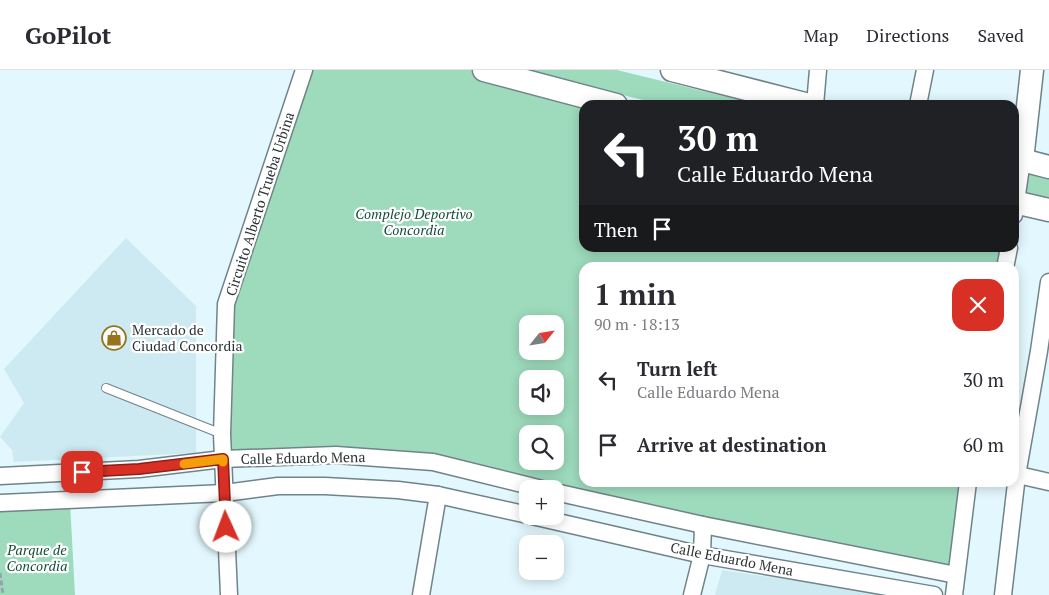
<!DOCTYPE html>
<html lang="en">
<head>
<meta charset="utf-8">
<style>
  :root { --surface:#fff; --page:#f2f2f3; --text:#2b2b33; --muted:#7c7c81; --line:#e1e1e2 }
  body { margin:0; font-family:"PT Serif",serif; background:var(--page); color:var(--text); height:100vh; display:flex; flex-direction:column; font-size:19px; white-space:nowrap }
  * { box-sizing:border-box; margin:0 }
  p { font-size:16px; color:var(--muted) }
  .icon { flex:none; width:28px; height:28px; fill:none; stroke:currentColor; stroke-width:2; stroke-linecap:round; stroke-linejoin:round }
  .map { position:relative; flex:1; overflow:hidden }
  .drawer { position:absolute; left:579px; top:192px; width:440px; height:225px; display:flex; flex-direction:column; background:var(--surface); border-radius:15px; box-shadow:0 2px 12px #0003 }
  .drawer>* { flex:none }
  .banner { position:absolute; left:579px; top:30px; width:440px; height:152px; border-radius:15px; box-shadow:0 2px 12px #0003; background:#202124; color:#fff; overflow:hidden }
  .needle { width:32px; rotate:60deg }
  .fabs { position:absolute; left:519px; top:245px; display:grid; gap:10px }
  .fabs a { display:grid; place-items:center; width:45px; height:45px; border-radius:10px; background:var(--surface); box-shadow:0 2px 12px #0003; font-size:25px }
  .pin { position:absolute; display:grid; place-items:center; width:42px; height:42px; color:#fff; margin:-21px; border-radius:10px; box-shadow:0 2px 8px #0006 }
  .me { position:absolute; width:55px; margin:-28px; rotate:358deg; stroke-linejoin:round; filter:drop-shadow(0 0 4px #0008) }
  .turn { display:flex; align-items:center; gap:18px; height:105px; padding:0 15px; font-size:22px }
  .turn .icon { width:65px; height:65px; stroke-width:2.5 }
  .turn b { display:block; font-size:35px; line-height:42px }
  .then { display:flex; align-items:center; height:48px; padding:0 15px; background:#0003; gap:10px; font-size:19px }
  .round { display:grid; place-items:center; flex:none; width:52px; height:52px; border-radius:15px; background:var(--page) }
  .headline { display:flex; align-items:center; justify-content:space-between; height:85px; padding:0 15px }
  h1 { font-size:30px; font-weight:800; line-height:38px }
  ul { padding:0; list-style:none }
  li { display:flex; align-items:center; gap:15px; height:65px; padding:0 15px }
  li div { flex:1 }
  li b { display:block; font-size:19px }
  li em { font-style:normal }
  header { display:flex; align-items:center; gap:30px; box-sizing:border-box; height:70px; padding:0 25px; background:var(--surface); border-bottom:1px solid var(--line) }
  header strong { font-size:24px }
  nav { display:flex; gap:28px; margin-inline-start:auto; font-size:18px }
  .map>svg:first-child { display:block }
  .built { fill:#cdeaf3 }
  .green { fill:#9edbbd; fill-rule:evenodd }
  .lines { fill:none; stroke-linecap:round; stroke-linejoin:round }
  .lane-casing { stroke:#708388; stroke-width:10 }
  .street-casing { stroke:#708388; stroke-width:19 }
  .secondary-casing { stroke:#708388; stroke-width:25 }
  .path { stroke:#93a3a7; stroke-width:3; stroke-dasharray:5 2.5; stroke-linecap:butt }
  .lane { stroke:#fff; stroke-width:8 }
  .street { stroke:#fff; stroke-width:16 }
  .secondary { stroke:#fff; stroke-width:22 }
  .route-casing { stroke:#8d1f18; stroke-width:12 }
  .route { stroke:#d93025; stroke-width:9 }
  .slow { stroke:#f59e0b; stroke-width:9 }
  .labels { text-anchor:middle; stroke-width:4.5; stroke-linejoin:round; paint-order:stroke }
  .street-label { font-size:14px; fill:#2b3335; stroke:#fff }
  .park-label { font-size:14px; font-style:italic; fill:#134d36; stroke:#fff }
  .poi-label { font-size:14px; fill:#2b3335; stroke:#fff; text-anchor:start }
</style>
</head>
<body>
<header>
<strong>GoPilot</strong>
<nav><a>Map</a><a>Directions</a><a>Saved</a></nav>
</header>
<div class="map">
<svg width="1049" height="525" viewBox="0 0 1049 525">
  <rect width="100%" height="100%" fill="#e3f8fe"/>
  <g class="built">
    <path d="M126,168l70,68v147l-182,9 -2,-12 -12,-13 24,-34 -20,-34z"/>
    <path d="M722,500l171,25h-178z"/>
  </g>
  <g class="green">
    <path d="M304,0h189l138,35h-47v143h425l-4,20h-421v214l387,1 -15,92 -523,-113 -210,-3 3,-155zM528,254h27v27h-27zM528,309h27v27h-27zM528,364h27v27h-27z"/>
    <path d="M520,0h97l143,35h-96z"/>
    <path d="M1014,99l35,10v22l-35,-8z"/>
    <path d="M70,432l5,93h-75v-90z"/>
  </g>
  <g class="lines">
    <g class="lane-casing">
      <path id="lane" d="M106,318l116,46"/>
    </g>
    <g class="street-casing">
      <g id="street">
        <path d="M815,35l3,-35"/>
        <path d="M918,35l7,-35"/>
        <path d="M1014,145l8,-55"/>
        <path d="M1005,198l4,-20"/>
        <path d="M1014,404l35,8"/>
        <path d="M0,406l139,-7 84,-10 113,-4 97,7 109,27"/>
        <path d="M555,422l148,33 253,50"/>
        <path d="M0,433l225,-10 53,-7h47l73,4 40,5 90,20"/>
        <path d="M532,446l170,39 232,40"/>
        <path d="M229,525l-7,-161 4,-130 78,-234"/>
        <path d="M421,525l17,-100"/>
        <path d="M692,525l10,-40 1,-30"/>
        <path d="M954,525l14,-113"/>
        <path d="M1003,525l14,-120 22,-124 10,-69"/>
      </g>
    </g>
    <g class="secondary-casing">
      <g id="secondary">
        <path d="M484,0l132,35"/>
        <path d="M672,0l137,35"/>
        <path d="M1014,88l35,9"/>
        <path d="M1022,90l10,-90"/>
        <path d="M1014,132l35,8"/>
      </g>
    </g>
    <path class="path" d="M0,503l3,22"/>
    <use href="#lane" class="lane"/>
    <use href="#street" class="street"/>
    <use href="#secondary" class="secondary"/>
  </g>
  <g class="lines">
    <g class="route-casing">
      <path id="route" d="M82,402l57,-3 84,-10 3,68"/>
    </g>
    <use href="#route" class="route"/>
    <path class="slow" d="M184,394l39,-5v3"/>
  </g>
  <defs>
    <g id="shop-ring" transform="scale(1.25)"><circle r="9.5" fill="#fff" stroke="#98731e" stroke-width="1.5"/><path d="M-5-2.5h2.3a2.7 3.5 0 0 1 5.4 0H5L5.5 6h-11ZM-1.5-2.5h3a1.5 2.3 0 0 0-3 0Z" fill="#98731e"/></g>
  </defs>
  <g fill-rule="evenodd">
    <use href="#shop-ring" x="114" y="268"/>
  </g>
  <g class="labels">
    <g class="street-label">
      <text transform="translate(260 134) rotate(-72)" y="5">Circuito Alberto Trueba Urbina</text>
      <text transform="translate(303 388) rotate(-1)" y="5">Calle Eduardo Mena</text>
      <text transform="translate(732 489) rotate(11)" y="5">Calle Eduardo Mena</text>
    </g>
    <g class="park-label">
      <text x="414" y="149">Complejo Deportivo<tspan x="414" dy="16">Concordia</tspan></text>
      <text x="37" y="485">Parque de<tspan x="37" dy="16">Concordia</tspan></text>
    </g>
    <g class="poi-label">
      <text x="132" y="265">Mercado de<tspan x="132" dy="16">Ciudad Concordia</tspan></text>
    </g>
  </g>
</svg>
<div class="fabs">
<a><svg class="needle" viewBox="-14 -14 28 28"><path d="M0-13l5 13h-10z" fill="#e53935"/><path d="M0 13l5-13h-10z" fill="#7c7c81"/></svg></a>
<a><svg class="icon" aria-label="sound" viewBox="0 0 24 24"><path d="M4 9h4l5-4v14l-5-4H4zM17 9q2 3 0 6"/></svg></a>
<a><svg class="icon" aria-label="search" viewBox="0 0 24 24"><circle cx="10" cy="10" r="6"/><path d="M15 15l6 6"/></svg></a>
<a>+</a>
<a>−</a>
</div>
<div class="pin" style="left:82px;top:402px;background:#d93025"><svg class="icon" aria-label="arrive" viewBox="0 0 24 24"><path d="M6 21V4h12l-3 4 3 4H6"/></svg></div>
<svg class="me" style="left:226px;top:457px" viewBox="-20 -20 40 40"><circle r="19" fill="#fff"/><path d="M0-13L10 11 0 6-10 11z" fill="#d93025"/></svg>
<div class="banner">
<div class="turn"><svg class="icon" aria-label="left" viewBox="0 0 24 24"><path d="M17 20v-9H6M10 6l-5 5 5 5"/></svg><div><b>30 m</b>Calle Eduardo Mena</div></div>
<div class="then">Then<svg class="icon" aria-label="arrive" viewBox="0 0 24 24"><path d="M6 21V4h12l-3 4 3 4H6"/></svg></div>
</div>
<section class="drawer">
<div class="headline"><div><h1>1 min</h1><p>90 m · 18:13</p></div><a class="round" style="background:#d93025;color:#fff"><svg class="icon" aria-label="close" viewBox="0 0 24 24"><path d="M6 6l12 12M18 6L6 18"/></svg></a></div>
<ul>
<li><svg class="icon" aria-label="left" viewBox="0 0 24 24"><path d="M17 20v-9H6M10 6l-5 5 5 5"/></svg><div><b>Turn left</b><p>Calle Eduardo Mena</p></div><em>30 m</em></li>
<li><svg class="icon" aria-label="arrive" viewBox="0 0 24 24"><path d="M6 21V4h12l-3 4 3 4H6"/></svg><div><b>Arrive at destination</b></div><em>60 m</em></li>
</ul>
</section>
</div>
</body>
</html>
